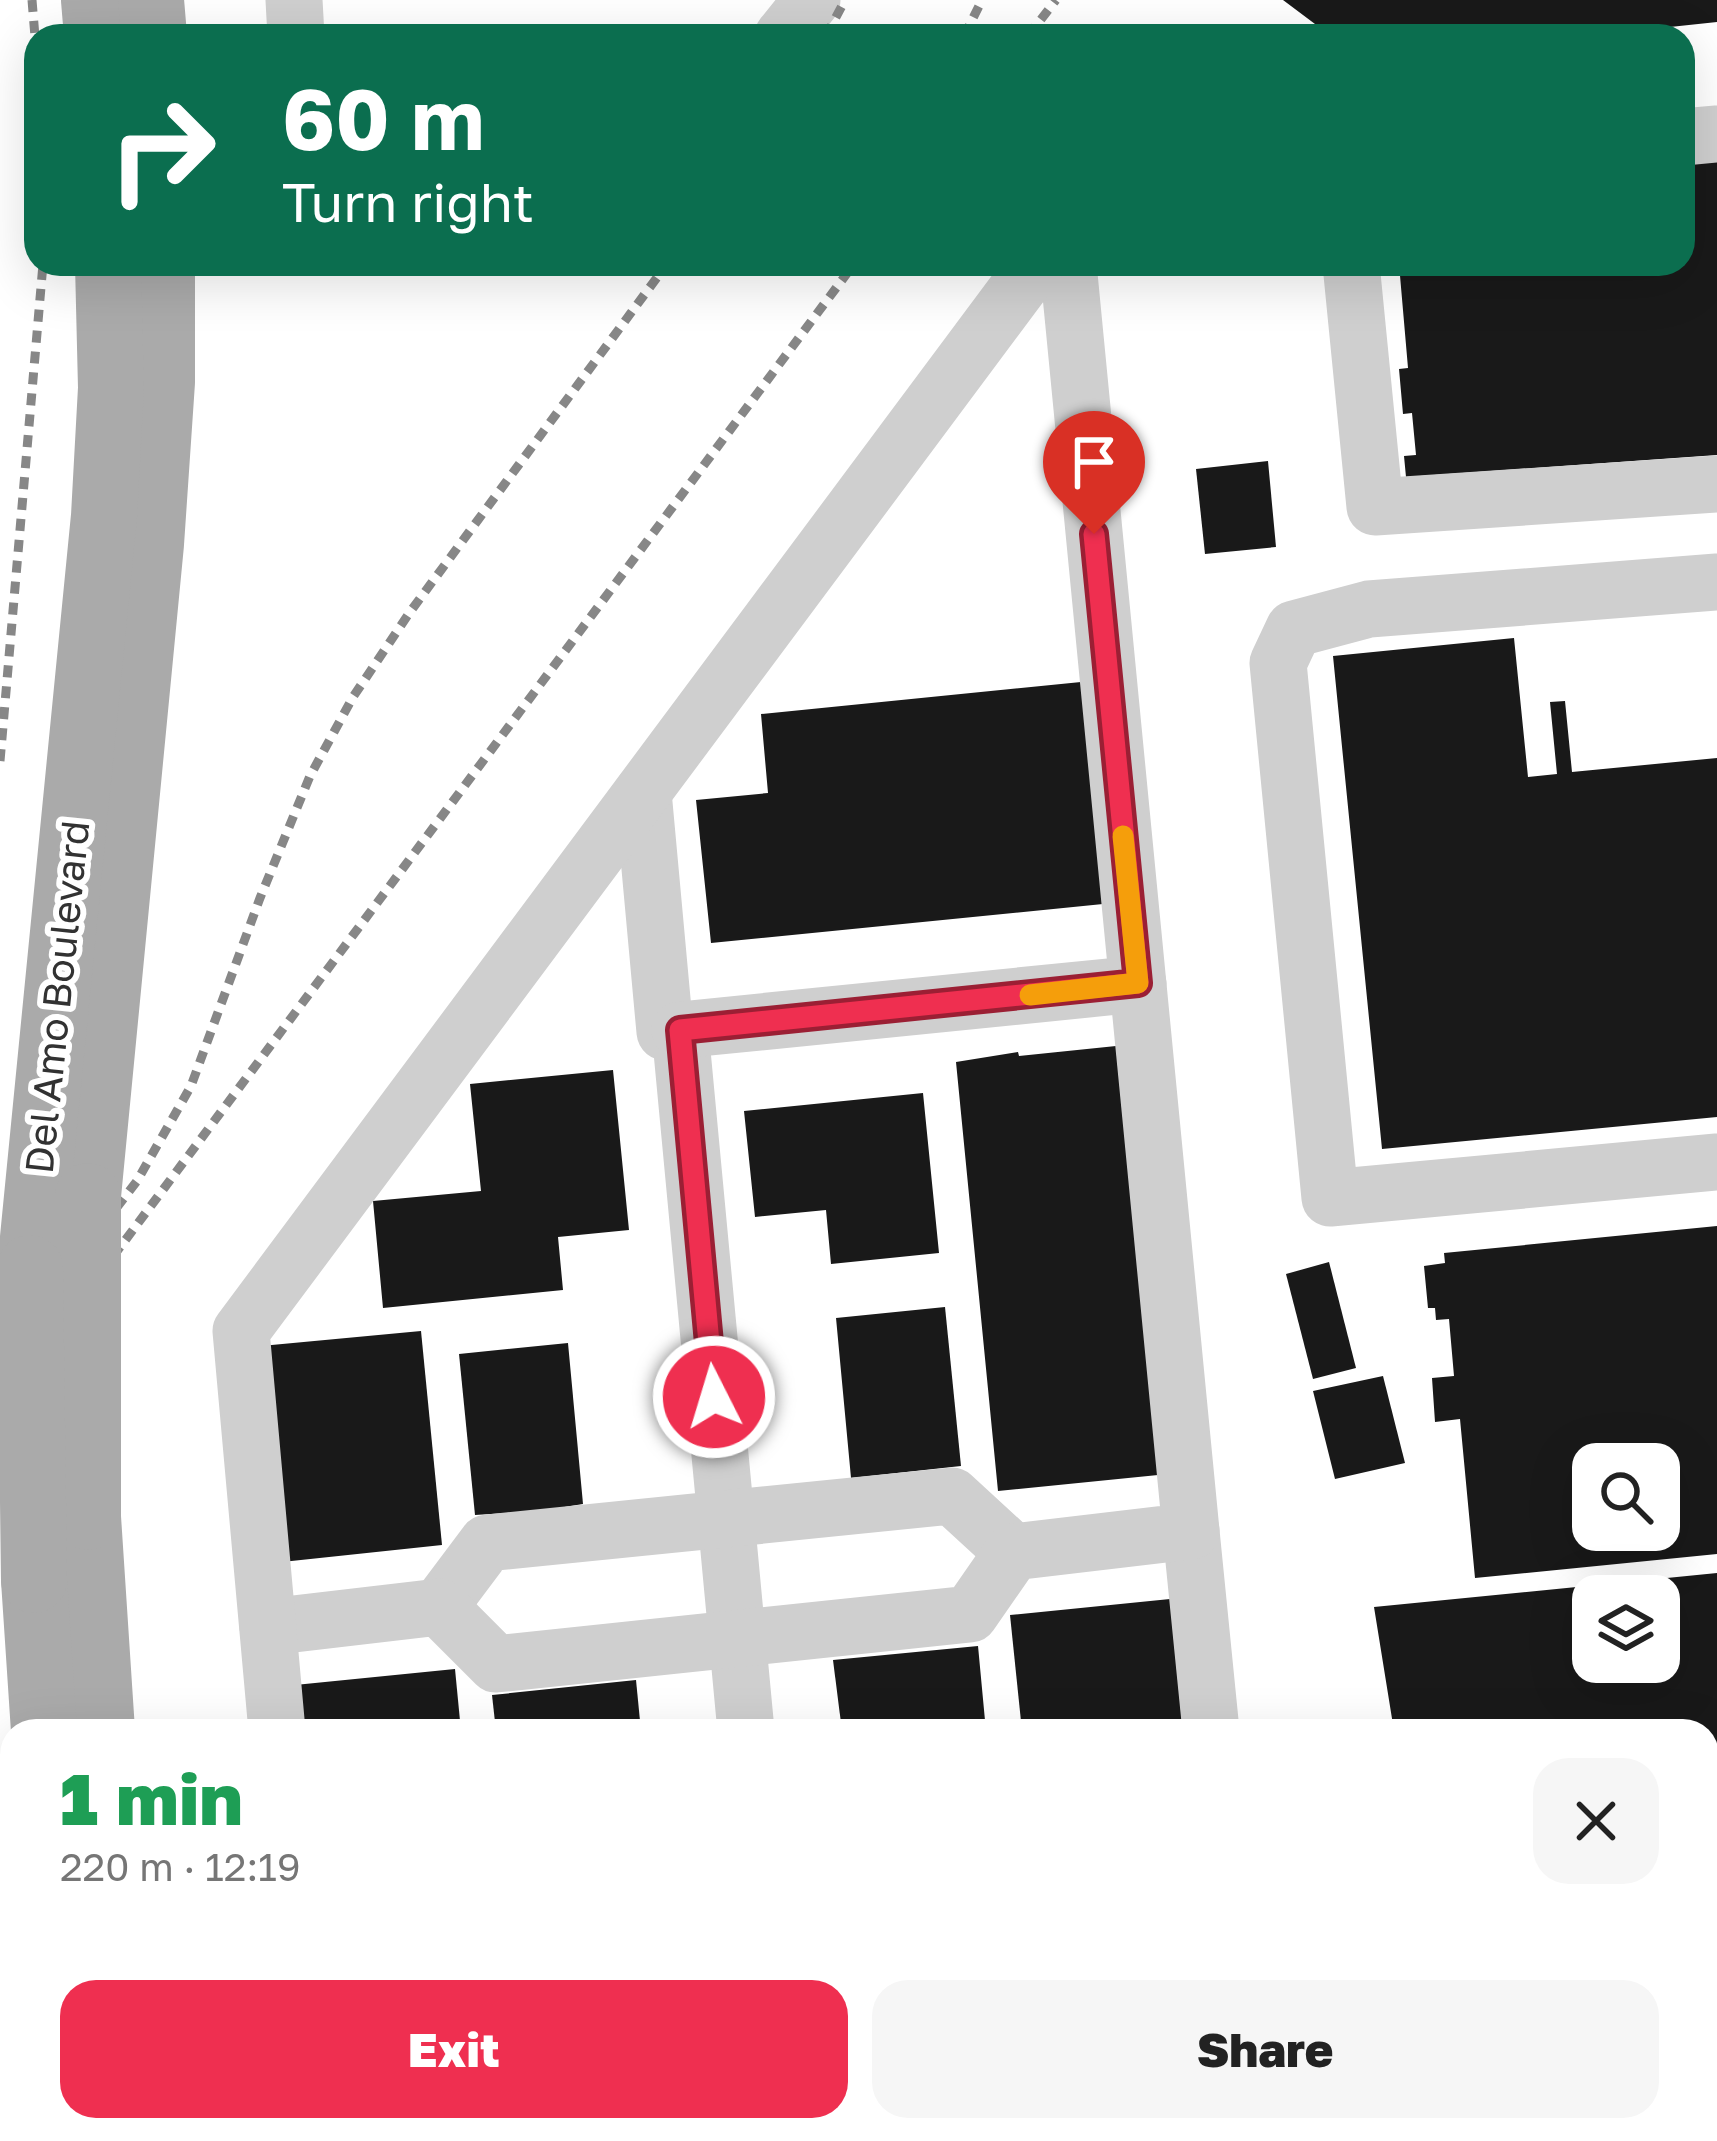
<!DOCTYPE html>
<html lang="en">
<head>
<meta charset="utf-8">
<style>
  :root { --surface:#fff; --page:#f6f6f6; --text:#222; --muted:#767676; --accent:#ef2f50 }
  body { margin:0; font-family:"Golos Text",sans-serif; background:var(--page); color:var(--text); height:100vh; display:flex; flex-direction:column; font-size:45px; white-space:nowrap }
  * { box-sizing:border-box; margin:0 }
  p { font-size:39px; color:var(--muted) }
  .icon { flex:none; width:66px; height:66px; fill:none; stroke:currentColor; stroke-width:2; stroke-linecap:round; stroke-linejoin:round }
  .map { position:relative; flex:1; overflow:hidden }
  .details { position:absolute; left:0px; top:1719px; width:1719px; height:423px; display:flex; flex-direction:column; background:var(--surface); border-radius:36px 36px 0 0; box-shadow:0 12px 48px #0002 }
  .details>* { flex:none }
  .top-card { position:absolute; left:24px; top:24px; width:1671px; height:252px; border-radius:36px; box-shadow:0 12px 48px #0002; background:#0b6e4f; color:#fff; overflow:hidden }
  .fabs { position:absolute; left:1572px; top:1443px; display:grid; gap:24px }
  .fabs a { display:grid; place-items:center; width:108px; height:108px; border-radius:24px; background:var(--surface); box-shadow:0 12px 48px #0002; font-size:60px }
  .pin { position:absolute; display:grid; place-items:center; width:102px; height:102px; color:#fff; margin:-123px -51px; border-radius:50% 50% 50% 0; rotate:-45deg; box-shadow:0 0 12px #0007 }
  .pin .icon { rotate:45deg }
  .me { position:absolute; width:132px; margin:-66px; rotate:355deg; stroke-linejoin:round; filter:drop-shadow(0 0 9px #0008) }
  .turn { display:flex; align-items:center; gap:42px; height:252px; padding:0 60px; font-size:54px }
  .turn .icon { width:156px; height:156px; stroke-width:2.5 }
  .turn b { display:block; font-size:84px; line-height:102px }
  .round { display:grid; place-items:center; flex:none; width:126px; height:126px; border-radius:36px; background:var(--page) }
  .head { display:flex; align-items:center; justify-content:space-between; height:204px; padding:0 60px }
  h1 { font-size:72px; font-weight:800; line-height:90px; color:#1e9e55 }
  .primary-button { display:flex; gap:24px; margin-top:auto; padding:24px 60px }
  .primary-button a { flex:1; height:138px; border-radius:36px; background:var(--accent); color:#fff; font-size:48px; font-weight:800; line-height:138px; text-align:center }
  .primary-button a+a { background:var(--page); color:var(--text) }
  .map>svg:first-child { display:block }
  .building { fill:#191919; fill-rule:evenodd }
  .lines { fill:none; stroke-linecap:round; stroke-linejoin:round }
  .minor { stroke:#cfcfcf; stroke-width:57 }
  .major { stroke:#aaa; stroke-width:66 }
  .rail { stroke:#878787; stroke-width:9; stroke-dasharray:12 9; stroke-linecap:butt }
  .major-bridge { stroke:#aaa; stroke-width:66 }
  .route-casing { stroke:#9b1f34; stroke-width:30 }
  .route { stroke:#ef2f50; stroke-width:21 }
  .slow { stroke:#f59e0b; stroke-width:21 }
  .labels { text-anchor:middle; stroke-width:12; stroke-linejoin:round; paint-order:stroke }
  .street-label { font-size:39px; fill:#323232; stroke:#fff }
</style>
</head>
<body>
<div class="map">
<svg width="1717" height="2141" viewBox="0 0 1717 2141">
  <rect width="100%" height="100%" fill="#fff"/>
  <g class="building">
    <path d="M1283,0h434v22l-47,5 1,9h-45v-5l-45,5h-250z"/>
    <path d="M1683,154l34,4v297l-311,22 -2,-21 12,-1 -4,-42 -9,1 -4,-45 9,-1 -9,-104h284z"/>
    <path d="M1268,461l8,86 -71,7 -9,-85z"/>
    <path d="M1514,638l14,139 29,-3 -7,-72 15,-1 7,71 145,-14v359l-335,32 -49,-493z"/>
    <path d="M1081,682l22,222 -392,39 -15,-143 72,-7 -7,-79z"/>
    <path d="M1116,1046l42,429 -160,16 -42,-429 62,-10 1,4z"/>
    <path d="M613,1070l16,160 -71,7 5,53 -180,18 -10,-107 108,-10 -11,-107z"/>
    <path d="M923,1093l16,160 -108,11 -5,-54 -71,7 -11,-106z"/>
    <path d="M1717,1226v328l-242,24 -15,-159 -25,3 -3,-44 22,-2 -5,-57 -13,1 -1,-12h-7l-4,-42 21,-3 -1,-10zM1593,1464h66v66h-66z"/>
    <path d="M1329,1262l27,106 -43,11 -27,-105z"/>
    <path d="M945,1307l16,159 -110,12 -15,-160z"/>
    <path d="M421,1331l21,214 -160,17 -21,-216z"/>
    <path d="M568,1343l15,161 -43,7 -65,4 -16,-161z"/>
    <path d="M1383,1376l22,87 -70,16 -22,-88z"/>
    <path d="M1717,1573v377l-10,1v-220h-313l-20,-124zM1593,1596h66v66h-66z"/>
    <path d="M1170,1599l13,132h-161l-12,-116z"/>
    <path d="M978,1646l8,85h-144l-9,-71z"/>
    <path d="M455,1669l6,62h-161l-5,-46z"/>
    <path d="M636,1680l5,51h-145l-4,-36z"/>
    <path d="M1717,1953v15l-10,1v-15z"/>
    <path d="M1317,2130l1,11h-56l-1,-9z"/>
    <path d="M1393,2130h302l1,11h-302z"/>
  </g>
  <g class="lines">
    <g class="minor">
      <path d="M294,0l2,36"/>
      <path d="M783,36l29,-36"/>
      <path d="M1683,137l34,-3"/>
      <path d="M1351,264l24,243 342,-23"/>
      <path d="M1717,582l-348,27 -75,20 -16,34 52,535 387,-36"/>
      <path d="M643,792l22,240 15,-2 66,701"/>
      <path d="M680,1030l458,-46"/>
      <path d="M1191,1531l20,200"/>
      <path d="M439,1607l48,-64 465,-47 61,56"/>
      <path d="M268,1627l171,-20 57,57 474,-50 43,-62 178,-21 -123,-1267"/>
      <path d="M277,1731l-36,-400 795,-1067"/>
      <path d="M314,2130l1,11"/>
      <path d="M783,2130l1,11"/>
      <path d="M486,2141l99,-11"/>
    </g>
    <g class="major">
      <path d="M94,0l3,36"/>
      <path d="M151,0l3,36"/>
      <path d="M88,1196l63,-652 11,-162v-118"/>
      <path d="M30,1268l74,-752 7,-128 -3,-124"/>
      <path d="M88,1517l14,214"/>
      <path d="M34,1580l10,151"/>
      <path d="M72,2130l1,11"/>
      <path d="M138,2130l1,11"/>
    </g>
    <g class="rail">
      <path d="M32,0l4,49"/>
      <path d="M826,36l19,-36"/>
      <path d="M964,36l18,-36"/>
      <path d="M1028,36l28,-36"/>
      <path d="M0,761l43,-497"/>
      <path d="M0,1382l39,-73 98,-128 54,-95 69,-188 50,-122 43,-79 57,-85 257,-348"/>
      <path d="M0,1408l854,-1144"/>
    </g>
    <g class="major-bridge">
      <path d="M88,1196v321"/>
      <path d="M30,1268l4,312"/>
    </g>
  </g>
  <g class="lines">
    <g class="route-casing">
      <path id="route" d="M714,1397l-34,-367 458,-47 -44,-449"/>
    </g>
    <use href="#route" class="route"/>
    <path class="slow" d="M1030,995l108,-12 -15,-147"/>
  </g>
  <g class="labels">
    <g class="street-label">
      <text transform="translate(57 997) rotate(-84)" y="14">Del Amo Boulevard</text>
    </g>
  </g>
</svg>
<div class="fabs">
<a><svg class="icon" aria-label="search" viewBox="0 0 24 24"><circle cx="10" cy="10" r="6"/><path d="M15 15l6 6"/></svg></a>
<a><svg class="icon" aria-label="layers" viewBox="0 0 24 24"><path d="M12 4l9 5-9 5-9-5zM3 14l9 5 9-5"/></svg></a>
</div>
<div class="pin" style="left:1094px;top:534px;background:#d93025"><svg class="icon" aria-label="arrive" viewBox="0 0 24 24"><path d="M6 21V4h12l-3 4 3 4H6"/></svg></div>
<svg class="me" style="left:714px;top:1397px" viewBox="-20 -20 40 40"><circle r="17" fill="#ef2f50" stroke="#fff" stroke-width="3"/><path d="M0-11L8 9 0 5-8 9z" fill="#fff"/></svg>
<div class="top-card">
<div class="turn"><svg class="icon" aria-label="right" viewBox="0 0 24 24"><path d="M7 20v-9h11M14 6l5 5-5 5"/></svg><div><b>60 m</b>Turn right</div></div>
</div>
<section class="details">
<div class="head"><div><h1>1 min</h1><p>220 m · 12:19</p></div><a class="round"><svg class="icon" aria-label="close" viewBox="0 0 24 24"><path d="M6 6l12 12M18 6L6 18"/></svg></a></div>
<div class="primary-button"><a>Exit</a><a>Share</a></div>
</section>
</div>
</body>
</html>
